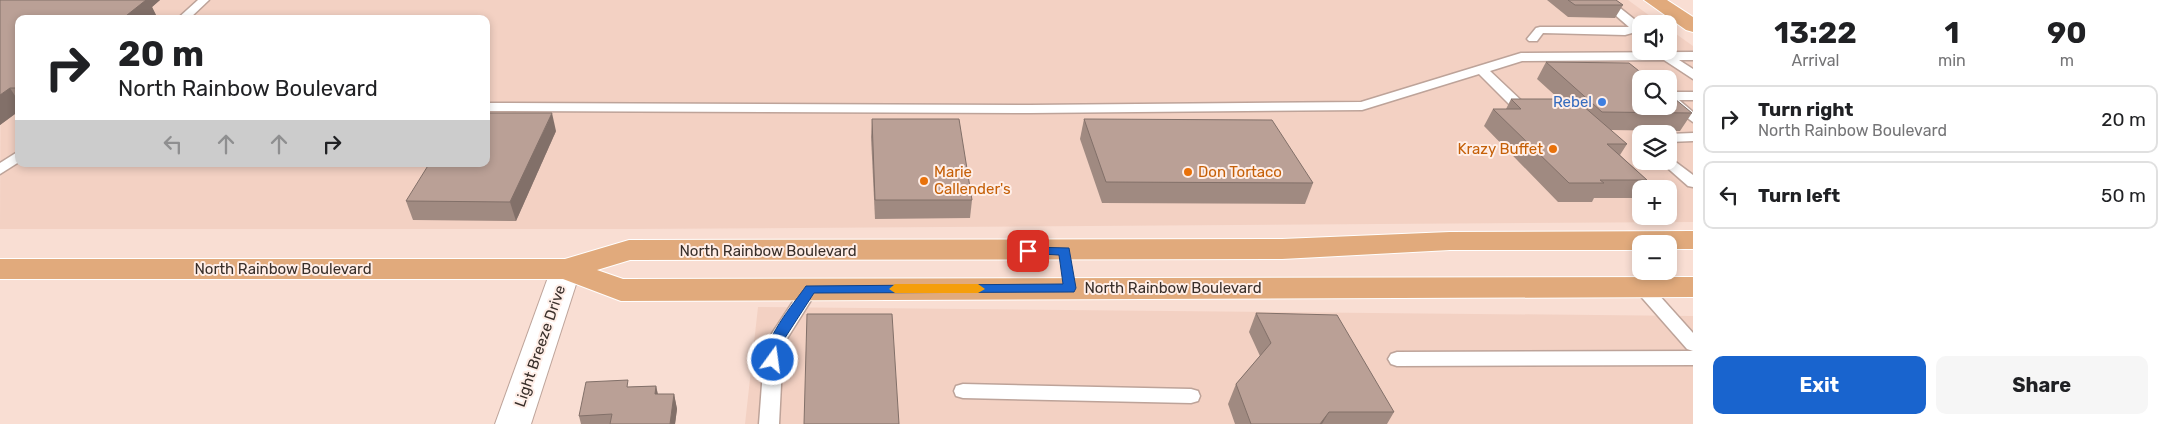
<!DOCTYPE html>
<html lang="en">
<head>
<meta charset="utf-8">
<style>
  :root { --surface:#fff; --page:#f6f6f6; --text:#202124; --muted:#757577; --line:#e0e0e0; --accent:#1964ce }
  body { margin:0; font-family:Rubik,sans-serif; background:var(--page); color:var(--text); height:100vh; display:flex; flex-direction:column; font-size:19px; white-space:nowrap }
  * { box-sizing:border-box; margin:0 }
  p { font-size:16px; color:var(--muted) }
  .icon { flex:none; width:28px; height:28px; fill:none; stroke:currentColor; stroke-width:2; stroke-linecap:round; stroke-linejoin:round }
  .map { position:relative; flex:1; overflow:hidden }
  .sheet { display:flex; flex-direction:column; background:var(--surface); width:475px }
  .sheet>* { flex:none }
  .guide { position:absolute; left:15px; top:15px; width:475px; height:152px; border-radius:10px; box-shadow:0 2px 8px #0003; background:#fff; color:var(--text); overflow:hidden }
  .buttons { position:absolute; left:1632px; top:15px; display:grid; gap:10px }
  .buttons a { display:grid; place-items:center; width:45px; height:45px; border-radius:10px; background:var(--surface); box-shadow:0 2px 8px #0003; font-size:25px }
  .pin { position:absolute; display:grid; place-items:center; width:42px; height:42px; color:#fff; margin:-21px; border-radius:10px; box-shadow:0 2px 8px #0006 }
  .me { position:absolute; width:55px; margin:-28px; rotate:14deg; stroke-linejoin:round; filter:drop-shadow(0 0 4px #0008) }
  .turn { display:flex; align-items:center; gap:18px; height:105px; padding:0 20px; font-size:22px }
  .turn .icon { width:65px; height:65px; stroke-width:2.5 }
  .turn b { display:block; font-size:35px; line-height:42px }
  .lanes { display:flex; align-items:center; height:48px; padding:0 20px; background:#0003; justify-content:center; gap:25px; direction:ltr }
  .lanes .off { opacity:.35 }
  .eta { display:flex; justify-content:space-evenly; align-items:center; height:85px; text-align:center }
  .eta b { font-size:30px; font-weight:700; line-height:35px }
  .primary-button { display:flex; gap:10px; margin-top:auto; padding:10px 20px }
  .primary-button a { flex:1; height:58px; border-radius:10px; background:var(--accent); color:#fff; font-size:20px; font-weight:700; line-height:58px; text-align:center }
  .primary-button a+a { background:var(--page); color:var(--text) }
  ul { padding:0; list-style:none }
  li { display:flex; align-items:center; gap:15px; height:68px; margin:0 10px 8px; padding:0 10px; border:2px solid var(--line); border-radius:10px }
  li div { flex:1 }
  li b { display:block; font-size:19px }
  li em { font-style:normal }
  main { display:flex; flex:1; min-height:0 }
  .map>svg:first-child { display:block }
  .built { fill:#f3d1c3; fill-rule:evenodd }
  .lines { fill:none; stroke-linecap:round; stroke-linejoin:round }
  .lane-casing { stroke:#bda399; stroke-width:3 }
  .street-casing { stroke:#bda399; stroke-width:2 }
  .primary-casing { stroke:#fff; stroke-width:2 }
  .lane { fill:#fff; fill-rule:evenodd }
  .street { fill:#fff; fill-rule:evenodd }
  .primary { fill:#e1aa7c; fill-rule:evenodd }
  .wall { fill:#a08a81 }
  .shaded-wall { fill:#827069 }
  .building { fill:#baa096; stroke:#827069 }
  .route { fill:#1964ce; stroke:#104186 }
  .slow { fill:#f59e0b }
  .shop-dot { fill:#3f7fe0; stroke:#ffeee7; stroke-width:2 }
  .food-dot { fill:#e8710a; stroke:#ffeee7; stroke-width:2 }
  .labels { text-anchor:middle; stroke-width:4; stroke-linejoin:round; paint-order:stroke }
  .shop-label { font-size:15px; fill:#366cbe; stroke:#ffeee7; text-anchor:end }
  .food-label { font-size:15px; fill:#c56008; stroke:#ffeee7; text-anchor:start }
  .street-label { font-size:15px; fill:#392f2a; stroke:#ffeee7 }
</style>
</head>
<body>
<main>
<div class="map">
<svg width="1693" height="424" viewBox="0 0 1693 424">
  <rect width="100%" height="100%" fill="#f9ded3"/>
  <g class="built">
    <path d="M1,0h1627l33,24h-20v27h28v-22l24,17v176l-1061,7h-632zM19,19h467v145h-467zM1641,79h28v27h-28zM1641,134h28v27h-28zM1641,189h28v27h-28z"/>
    <path d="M758,307l935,9v108h-948z"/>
  </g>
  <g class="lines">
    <g class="lane-casing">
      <g id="lane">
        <path d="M198,0h11l-20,19h-12z"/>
        <path d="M1598,0h12l29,23v8l-14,4 -82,-2 -6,8h-8l-2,-2 9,-11 4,-1h89z"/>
        <path d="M1693,52v8h-14l14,9v10l-29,-19 -142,1 -32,10 37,35 1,3 -1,3h-10l-38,-38 -117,36 -332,3 -544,-2v-8l544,2 331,-3 160,-49z"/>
        <path d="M1674,92h19v8h-14l14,12v10l-24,-17v-11z"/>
        <path d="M1693,133v8l-24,1v-8z"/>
        <path d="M19,151v11l-19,12v-11z"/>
        <path d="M1669,157l24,18v12l-5,-1 -25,-22 -2,-3h8z"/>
        <path d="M1643,282l6,2 44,49v18l-6,-2 -50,-57 -2,-4 2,-4z"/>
        <path d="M810,283l6,2 2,4 -35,56 -4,79h-20l6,-80 39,-59z"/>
        <path d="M1693,351v14l-296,1 -6,-2 -3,-5 3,-5 6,-2z"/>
        <path d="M963,384l228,5 7,2 2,5 -2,5 -7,2 -228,-5 -7,-2 -2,-5 2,-5z"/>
      </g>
    </g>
    <g class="street-casing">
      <path id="street" d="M566,259l10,3 5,7 -50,155h-36l56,-155 5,-7z"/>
    </g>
    <g class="primary-casing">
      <g id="primary">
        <path d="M1644,0h23l26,17v15l-7,-2z"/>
        <path d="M1693,231v18h-24v-5h-28v6h-191l-168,9 -652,1 -33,10 26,9 1070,-2v20l-1072,4 -58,-22h-563v-20h565l64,-19 653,-1 168,-7z"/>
      </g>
    </g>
    <use href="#lane" class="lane"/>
    <use href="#street" class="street"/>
    <use href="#primary" class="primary"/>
  </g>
  <g class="wall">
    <path d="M0,0h160l-8,7 5,10 -138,2v92l-19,14z"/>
    <path d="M1547,0h69l7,5 -8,13 -47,-1z"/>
    <path d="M1546,62l146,51 -12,18 -70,-1 17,14 -7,11 27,25 -12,18h-41l-2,4h-34l-74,-76 9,-17h13l5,-10h48l-22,-20z"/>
    <path d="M872,119l100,81 -2,18 -95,1 -4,-82z"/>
    <path d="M1084,119l229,64 -8,21 -203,-1 -22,-64z"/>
    <path d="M556,131l-40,90 -103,-1 -7,-19z"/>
    <path d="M1256,313l138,99 -7,12h-152l-7,-20 8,-20 24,-28 -11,-24z"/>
    <path d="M656,386l2,8h16l3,15 -2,15h-94l-2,-8 50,-29z"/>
  </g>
  <g class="shaded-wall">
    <path d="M130,0h30l-8,7 5,10 -2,2h-33z"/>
    <path d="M10,88l9,14v9l-19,14v-30z"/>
    <path d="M552,113l4,18 -40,90 -6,-19z"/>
    <path d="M656,386l3,15 -4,-7z"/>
    <path d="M674,394l3,15 -2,15h-5z"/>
    <path d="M1329,412l-7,12h-2z"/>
  </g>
  <g class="building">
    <path d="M0,0h146l-24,19h-103v69h-9l-10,7z"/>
    <path d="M1568,0h48l7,5h-48z"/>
    <path d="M1546,62l83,1 20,16h-8v27h28v-12l23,19 -90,-1z"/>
    <path d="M1511,99h64l52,45h-20l40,36h-47l4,3h-35l-76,-74h28z"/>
    <path d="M486,113h66l-42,89 -104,-1 23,-37h57z"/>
    <path d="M872,119h87l13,81h-97z"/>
    <path d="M1084,119l188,1 41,63 -207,-1z"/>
    <path d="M1256,313l81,2 57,97h-65l-9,12h-69l-15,-40 35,-41z"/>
    <path d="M807,314h85l7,110h-95z"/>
    <path d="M628,380l-1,7 29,-1 -1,8h19l-4,30h-60l2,-10 -33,2 7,-34z"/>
  </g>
  <path class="route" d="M1028,247l41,1 7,40 -2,4 -260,1 -33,51 -3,19h-10c-10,-18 27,-61 38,-77l257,-2 -4,-29 -36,-2 -1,-2 1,-3z"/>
  <path class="slow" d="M895,284h83l7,5 -7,4h-83l-6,-4z"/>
  <circle class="shop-dot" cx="1602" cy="102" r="5"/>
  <g class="food-dot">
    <circle cx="1553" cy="149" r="5"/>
    <circle cx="1188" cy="172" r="5"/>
    <circle cx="924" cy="181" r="5"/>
  </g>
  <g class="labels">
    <g class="shop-label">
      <text x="1592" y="107">Rebel</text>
    </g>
    <g class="food-label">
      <text x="1543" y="154" text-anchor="end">Krazy Buffet</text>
      <text x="934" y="177">Marie<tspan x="934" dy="17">Callender's</tspan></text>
      <text x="1198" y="177">Don Tortaco</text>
    </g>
    <g class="street-label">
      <text x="768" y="256">North Rainbow Boulevard</text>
      <text x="283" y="274">North Rainbow Boulevard</text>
      <text x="1173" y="293">North Rainbow Boulevard</text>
      <text transform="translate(540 346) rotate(-71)" y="5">Light Breeze Drive</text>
    </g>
  </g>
</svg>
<div class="buttons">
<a><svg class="icon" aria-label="sound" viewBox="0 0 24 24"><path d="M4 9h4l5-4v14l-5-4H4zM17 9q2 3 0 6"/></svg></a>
<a><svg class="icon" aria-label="search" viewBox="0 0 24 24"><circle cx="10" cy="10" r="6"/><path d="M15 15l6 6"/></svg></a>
<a><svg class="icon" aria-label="layers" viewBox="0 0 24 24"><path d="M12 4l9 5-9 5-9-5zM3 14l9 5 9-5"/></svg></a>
<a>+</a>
<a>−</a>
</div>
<div class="pin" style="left:1028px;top:251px;background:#d93025"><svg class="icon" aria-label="arrive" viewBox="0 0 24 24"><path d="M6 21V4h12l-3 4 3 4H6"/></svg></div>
<svg class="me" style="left:773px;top:360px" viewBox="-20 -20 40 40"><circle r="17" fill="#1964ce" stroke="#fff" stroke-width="3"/><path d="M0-11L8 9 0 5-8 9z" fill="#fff"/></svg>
<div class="guide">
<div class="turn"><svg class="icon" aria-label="right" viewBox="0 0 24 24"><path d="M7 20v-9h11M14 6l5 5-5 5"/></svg><div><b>20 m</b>North Rainbow Boulevard</div></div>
<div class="lanes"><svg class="icon off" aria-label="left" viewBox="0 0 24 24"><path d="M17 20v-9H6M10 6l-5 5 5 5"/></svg><svg class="icon off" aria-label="ahead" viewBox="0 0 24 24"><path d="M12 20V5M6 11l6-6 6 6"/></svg><svg class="icon off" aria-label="ahead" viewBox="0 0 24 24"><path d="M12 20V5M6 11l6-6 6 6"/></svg><svg class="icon" aria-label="right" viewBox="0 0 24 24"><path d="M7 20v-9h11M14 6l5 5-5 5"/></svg></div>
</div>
</div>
<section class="sheet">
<div class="eta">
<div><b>13:22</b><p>Arrival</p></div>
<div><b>1</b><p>min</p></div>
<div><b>90</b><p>m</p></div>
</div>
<ul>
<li><svg class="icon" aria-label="right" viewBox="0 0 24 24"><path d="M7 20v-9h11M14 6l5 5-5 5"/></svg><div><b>Turn right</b><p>North Rainbow Boulevard</p></div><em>20 m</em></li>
<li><svg class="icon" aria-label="left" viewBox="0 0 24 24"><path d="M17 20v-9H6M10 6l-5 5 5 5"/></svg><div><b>Turn left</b></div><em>50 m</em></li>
</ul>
<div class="primary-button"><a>Exit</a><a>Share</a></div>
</section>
</main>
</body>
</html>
